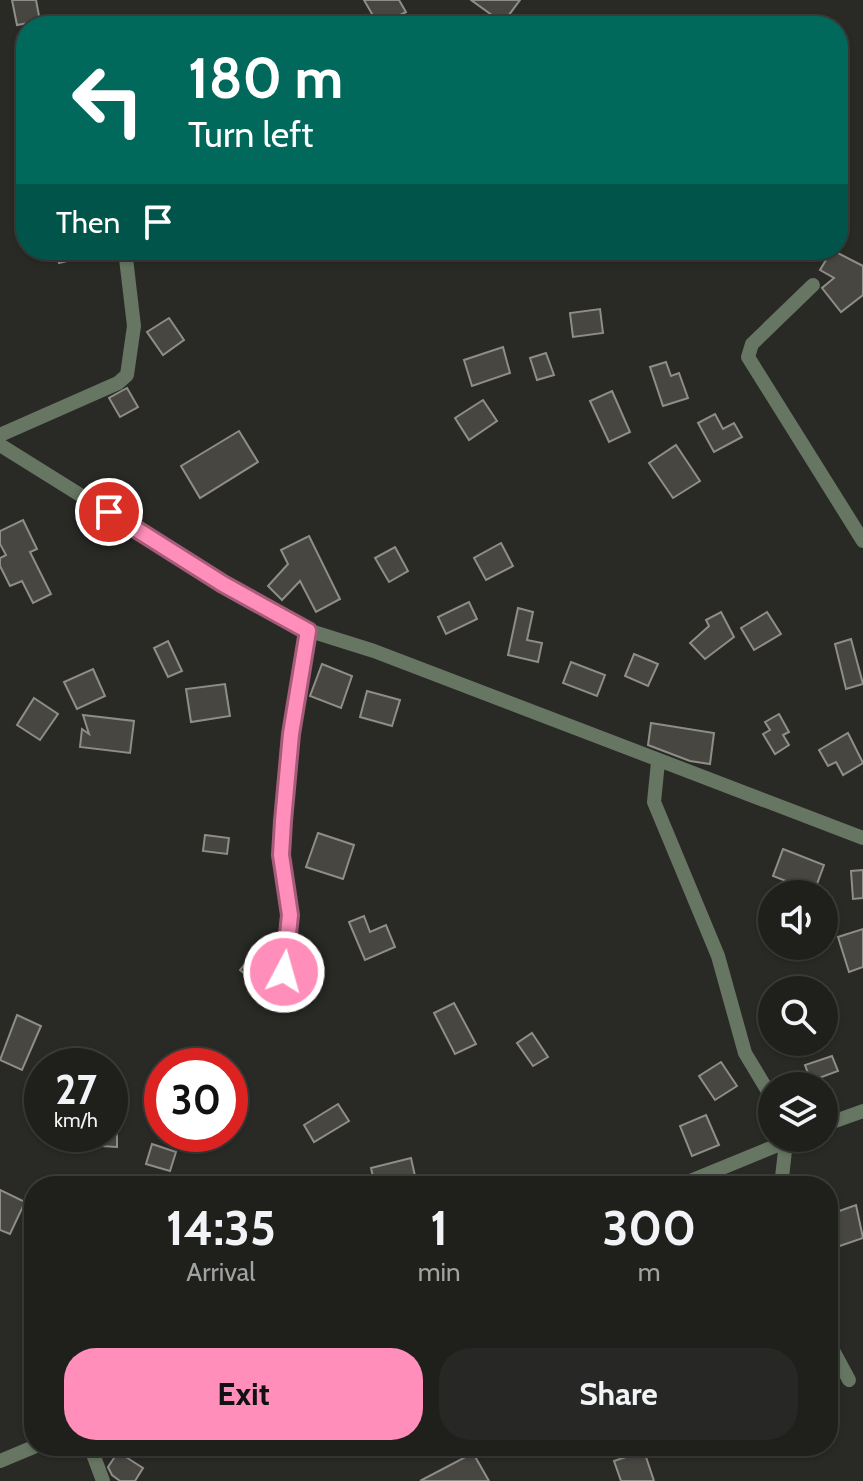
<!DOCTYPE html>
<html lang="en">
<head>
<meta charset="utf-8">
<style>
  :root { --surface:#1f201c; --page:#272825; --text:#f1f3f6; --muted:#a1a3a3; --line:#3c3e3b; --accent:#ff8eba }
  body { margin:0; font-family:Cabin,sans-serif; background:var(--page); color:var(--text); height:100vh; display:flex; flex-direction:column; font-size:30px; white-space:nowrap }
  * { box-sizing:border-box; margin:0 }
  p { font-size:26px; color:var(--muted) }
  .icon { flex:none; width:44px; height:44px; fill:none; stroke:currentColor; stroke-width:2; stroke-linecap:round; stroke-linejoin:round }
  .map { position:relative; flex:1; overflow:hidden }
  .side { position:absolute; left:24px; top:1176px; width:814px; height:280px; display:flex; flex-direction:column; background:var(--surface); border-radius:32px; box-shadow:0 2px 6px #0004,0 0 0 2px var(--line) }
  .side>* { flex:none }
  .top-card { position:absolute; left:16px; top:16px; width:832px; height:244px; border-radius:32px; box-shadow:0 2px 6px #0004,0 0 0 2px var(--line); background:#00695c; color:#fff; overflow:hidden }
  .buttons { position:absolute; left:758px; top:880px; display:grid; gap:16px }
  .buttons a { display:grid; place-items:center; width:80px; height:80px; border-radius:50%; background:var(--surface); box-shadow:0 2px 6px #0004,0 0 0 2px var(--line); font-size:40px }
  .speed { position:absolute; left:24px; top:1048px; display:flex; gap:16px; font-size:40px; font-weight:700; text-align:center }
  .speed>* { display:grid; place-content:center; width:104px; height:104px; border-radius:50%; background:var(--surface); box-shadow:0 2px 6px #0004,0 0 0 2px var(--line); line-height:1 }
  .speed small { font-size:20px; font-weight:400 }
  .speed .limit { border:12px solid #d22; background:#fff; color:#111 }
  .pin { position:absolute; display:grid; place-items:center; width:68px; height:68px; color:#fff; margin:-34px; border:4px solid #fff; border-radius:50%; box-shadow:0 2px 8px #0007 }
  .me { position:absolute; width:88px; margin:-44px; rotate:6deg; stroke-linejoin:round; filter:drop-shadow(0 0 6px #0008) }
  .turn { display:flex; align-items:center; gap:28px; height:168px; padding:0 40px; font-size:36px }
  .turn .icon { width:104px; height:104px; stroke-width:2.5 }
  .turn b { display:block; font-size:56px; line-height:68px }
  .then { display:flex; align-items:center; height:76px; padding:0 40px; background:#0003; gap:16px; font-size:30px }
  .eta { display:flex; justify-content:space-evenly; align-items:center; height:136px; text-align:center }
  .eta b { font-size:48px; font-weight:700; line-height:56px }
  .action { display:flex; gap:16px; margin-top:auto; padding:16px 40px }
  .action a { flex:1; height:92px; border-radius:32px; background:var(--accent); color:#111; font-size:32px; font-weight:700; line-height:92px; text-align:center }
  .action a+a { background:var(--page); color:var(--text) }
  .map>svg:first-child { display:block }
  .building { fill:#484641; stroke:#8f8d87; stroke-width:2 }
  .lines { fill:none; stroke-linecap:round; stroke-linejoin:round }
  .minor { stroke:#677662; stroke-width:14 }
  .route-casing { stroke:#a65c79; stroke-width:20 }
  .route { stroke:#ff8eba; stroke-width:14 }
</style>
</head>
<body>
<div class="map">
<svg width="863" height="1481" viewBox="0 0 863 1481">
  <rect width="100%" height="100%" fill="#292a25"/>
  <g class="building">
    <path d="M12,0h24l4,21 -23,4z"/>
    <path d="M364,0h35l7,12 -27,14z"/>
    <path d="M471,0h49l-17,23z"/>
    <path d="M55,250h40v4l-36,9z"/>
    <path d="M832,250l31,16v29l-22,17 -19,-24 12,-10 -14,-8z"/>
    <path d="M600,309l3,24 -30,4 -3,-24z"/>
    <path d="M169,318l15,22 -21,15 -16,-23z"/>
    <path d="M503,347l7,26 -38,13 -8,-26z"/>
    <path d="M546,353l8,22 -17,5 -7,-22z"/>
    <path d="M666,362l5,14 8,-3 9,25 -25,8 -13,-39z"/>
    <path d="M127,388l11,19 -18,10 -11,-19z"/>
    <path d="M612,391l18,41 -21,10 -19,-41z"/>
    <path d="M483,400l14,21 -28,19 -14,-22z"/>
    <path d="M715,414l8,15 11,-6 8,14 -28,15 -16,-29z"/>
    <path d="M239,431l19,31 -58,36 -19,-32z"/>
    <path d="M676,445l24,36 -27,17 -24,-35z"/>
    <path d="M23,520l14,29 -7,3 21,42 -18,9 -11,-22 -12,5 -10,-20v-8l6,-3 -6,-11v-13z"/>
    <path d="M309,536l31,63 -24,13 -16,-31 -18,19 -14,-14 20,-22 -7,-14z"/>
    <path d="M501,543l12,23 -27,14 -12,-22z"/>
    <path d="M395,547l13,24 -19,11 -14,-24z"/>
    <path d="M469,602l8,17 -31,15 -8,-17z"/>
    <path d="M518,608l15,4 -6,28 15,3 -4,19 -30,-7z"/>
    <path d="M721,612l13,25 -29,22 -15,-16 19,-17 -3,-6z"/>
    <path d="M767,612l14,22 -27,16 -13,-22z"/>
    <path d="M851,639l12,45 -17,5 -11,-45z"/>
    <path d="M168,641l14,30 -14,6 -14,-29z"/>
    <path d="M634,654l24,10 -10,22 -23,-10z"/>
    <path d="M571,662l34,13 -8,21 -34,-13z"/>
    <path d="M322,664l30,12 -11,32 -31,-12z"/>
    <path d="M93,669l12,27 -28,13 -13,-27z"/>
    <path d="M225,684l5,32 -39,6 -5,-33z"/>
    <path d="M367,691l33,9 -8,26 -32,-9z"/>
    <path d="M34,698l24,16 -18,26 -23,-15z"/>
    <path d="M779,714l10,18 -6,3 6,10 -14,9 -12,-20 7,-4 -5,-8z"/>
    <path d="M83,715l51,6 -4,32 -50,-6 2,-18 7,5z"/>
    <path d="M651,723l63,10 -4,31 -20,-3 -42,-16z"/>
    <path d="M848,733l15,30 -20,12 -7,-13 -8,4 -9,-16z"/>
    <path d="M318,833l36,12 -11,34 -37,-12z"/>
    <path d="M205,835l24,3 -2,16 -24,-3z"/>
    <path d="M783,849l41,16 -10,27 -41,-16z"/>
    <path d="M863,870v28l-10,1 -2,-28z"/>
    <path d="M364,916l6,16 16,-7 9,22 -30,13 -16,-38z"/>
    <path d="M863,929v38l-14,5 -11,-35z"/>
    <path d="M254,953l20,15 -14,18 -20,-16z"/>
    <path d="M454,1003l22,41 -21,10 -21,-41z"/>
    <path d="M17,1015l24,11 -19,44 -22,-10z"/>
    <path d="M532,1033l16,24 -15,9 -16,-23z"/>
    <path d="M832,1056l6,15 -27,10 -6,-16z"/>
    <path d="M721,1062l16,24 -22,14 -16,-24z"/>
    <path d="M338,1104l11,17 -35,21 -10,-17z"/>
    <path d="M706,1115l13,30 -27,11 -12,-30z"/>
    <path d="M84,1134h33v13l-33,-2z"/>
    <path d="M152,1144l24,8 -6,19 -24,-7z"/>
    <path d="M411,1158l4,18 -40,10 -4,-18z"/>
    <path d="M0,1190l25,12 -15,32 -10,-4z"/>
    <path d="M856,1205l7,33 -29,10 -6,-16v-17z"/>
    <path d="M644,1451l10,30h-33l-7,-20z"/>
    <path d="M118,1452l25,16 -8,13h-15l-8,-6 -4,-8z"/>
    <path d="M473,1453l16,28h-69z"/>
  </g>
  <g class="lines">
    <g class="minor">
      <path d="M813,285l-61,59 -4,13 115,184"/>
      <path d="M0,435l118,-52 9,-8 7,-49 -9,-76"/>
      <path d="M0,445l223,139 81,45 70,22 489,187"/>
      <path d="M658,762l-4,40 64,154 27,97 27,45"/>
      <path d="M284,972l6,-57 -9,-60 2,-34 8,-87 17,-103"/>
      <path d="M824,1125l39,-14"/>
      <path d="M678,1186l117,-48"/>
      <path d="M781,1186l5,-44"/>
      <path d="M828,1341l21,39"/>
      <path d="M90,1446l13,35"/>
      <path d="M0,1461l36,-15"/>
    </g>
  </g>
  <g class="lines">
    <g class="route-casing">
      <path id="route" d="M109,512l114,72 85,47 -17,103 -8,87 -2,34 9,60 -6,57"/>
    </g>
    <use href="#route" class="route"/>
  </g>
</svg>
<div class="buttons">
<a><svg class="icon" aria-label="sound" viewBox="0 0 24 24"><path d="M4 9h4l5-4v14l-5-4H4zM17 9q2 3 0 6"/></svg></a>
<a><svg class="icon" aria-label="search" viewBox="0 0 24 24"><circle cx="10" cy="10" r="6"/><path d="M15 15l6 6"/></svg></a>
<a><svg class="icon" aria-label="layers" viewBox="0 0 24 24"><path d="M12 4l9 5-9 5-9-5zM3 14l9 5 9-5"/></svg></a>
</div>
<div class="speed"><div>27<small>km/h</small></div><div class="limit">30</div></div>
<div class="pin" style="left:109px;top:512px;background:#d93025"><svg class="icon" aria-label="arrive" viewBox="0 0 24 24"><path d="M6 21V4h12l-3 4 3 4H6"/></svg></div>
<svg class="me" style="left:284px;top:972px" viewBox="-20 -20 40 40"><circle r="17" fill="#ff8eba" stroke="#fff" stroke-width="3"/><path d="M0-11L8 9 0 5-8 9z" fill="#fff"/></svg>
<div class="top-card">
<div class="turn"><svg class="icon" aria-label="left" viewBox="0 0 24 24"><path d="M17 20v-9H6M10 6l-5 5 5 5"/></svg><div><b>180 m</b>Turn left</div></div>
<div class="then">Then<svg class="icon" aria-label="arrive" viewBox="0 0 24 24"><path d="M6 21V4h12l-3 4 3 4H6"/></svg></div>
</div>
<section class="side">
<div class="eta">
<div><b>14:35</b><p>Arrival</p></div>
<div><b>1</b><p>min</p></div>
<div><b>300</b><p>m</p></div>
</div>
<div class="action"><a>Exit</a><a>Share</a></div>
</section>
</div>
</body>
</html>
